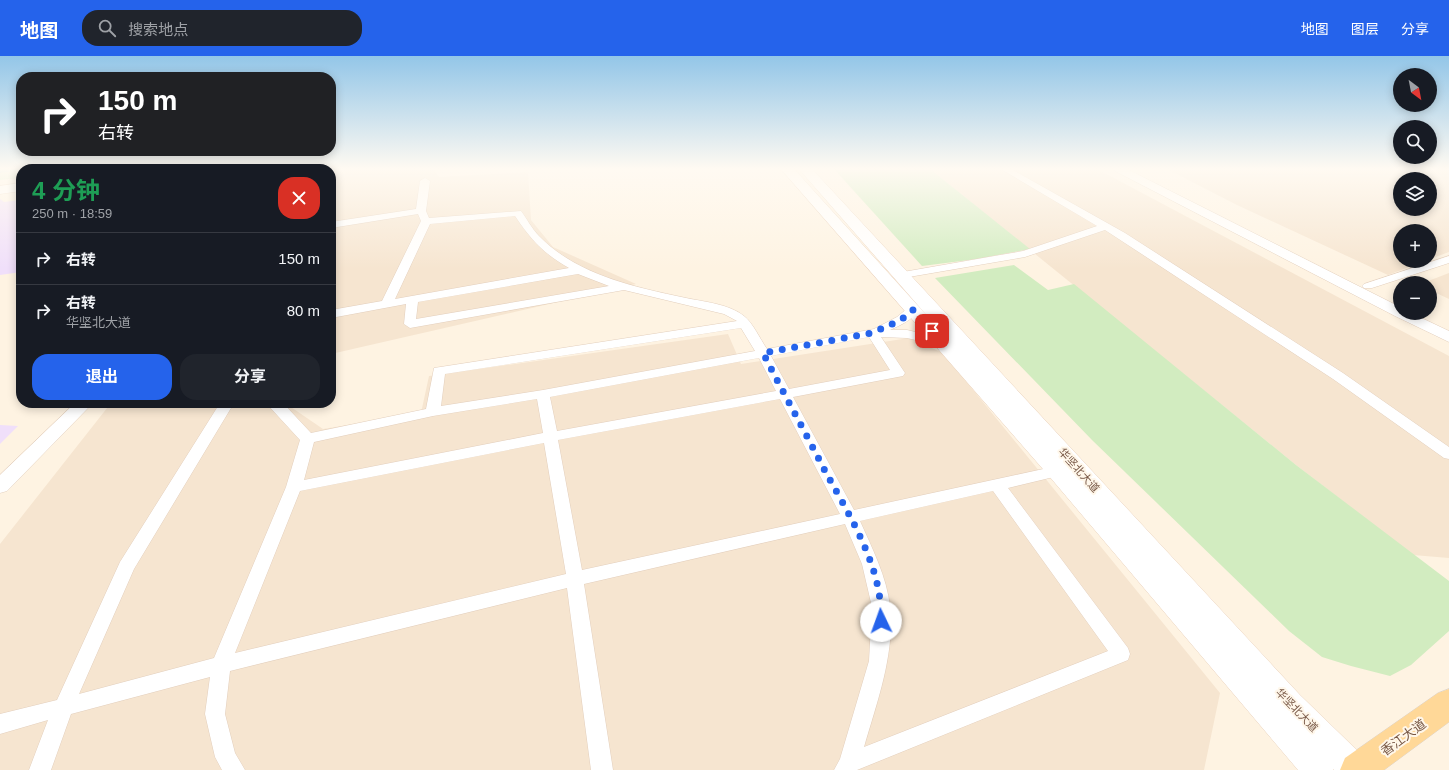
<!DOCTYPE html>
<html lang="zh">
<head>
<meta charset="utf-8">
<style>
  :root { --surface:#171b24; --page:#20242c; --text:#f1f3f6; --muted:#9ea1a6; --line:#363941; --accent:#2563eb }
  body { margin:0; font-family:Arial,"Noto Sans SC",sans-serif; background:var(--page); color:var(--text); height:100vh; display:flex; flex-direction:column; font-size:15px; white-space:nowrap }
  * { box-sizing:border-box; margin:0 }
  p { font-size:13px; color:var(--muted) }
  .icon { flex:none; width:22px; height:22px; fill:none; stroke:currentColor; stroke-width:2; stroke-linecap:round; stroke-linejoin:round }
  .map { position:relative; flex:1; overflow:hidden }
  .panel { position:absolute; left:16px; top:108px; width:320px; height:244px; display:flex; flex-direction:column; background:var(--surface); border-radius:16px; box-shadow:0 2px 10px #0003 }
  .panel>* { flex:none }
  .guide { position:absolute; left:16px; top:16px; width:320px; height:84px; border-radius:16px; box-shadow:0 2px 10px #0003; background:#202124; color:#fff; overflow:hidden }
  .needle { width:26px; rotate:148deg }
  .fabs { position:absolute; left:1393px; top:12px; display:grid; gap:8px }
  .fabs a { display:grid; place-items:center; width:44px; height:44px; border-radius:50%; background:var(--surface); box-shadow:0 2px 10px #0003; font-size:20px }
  .pin { position:absolute; display:grid; place-items:center; width:34px; height:34px; color:#fff; margin:-17px; border-radius:8px; box-shadow:0 2px 6px #0006 }
  .me { position:absolute; width:44px; margin:-22px; rotate:357deg; stroke-linejoin:round; filter:drop-shadow(0 0 3px #0008) }
  .turn { display:flex; align-items:center; gap:14px; height:84px; padding:0 16px; font-size:18px }
  .turn .icon { width:52px; height:52px; stroke-width:2.5 }
  .turn b { display:block; font-size:28px; line-height:34px }
  .round { display:grid; place-items:center; flex:none; width:42px; height:42px; border-radius:16px; background:var(--page) }
  .headline { display:flex; align-items:center; justify-content:space-between; height:68px; padding:0 16px }
  h1 { font-size:24px; font-weight:700; line-height:30px; color:#1e9e55 }
  .button { display:flex; gap:8px; margin-top:auto; padding:8px 16px }
  .button a { flex:1; height:46px; border-radius:16px; background:var(--accent); color:#fff; font-size:16px; font-weight:700; line-height:46px; text-align:center }
  .button a+a { background:var(--page); color:var(--text) }
  ul { padding:0; list-style:none }
  li { display:flex; align-items:center; gap:12px; height:52px; padding:0 16px; border-top:1px solid var(--line) }
  li div { flex:1 }
  li b { display:block; font-size:15px }
  li em { font-style:normal }
  header { display:flex; align-items:center; gap:24px; box-sizing:border-box; height:56px; padding:0 20px; background:var(--accent); color:#fff }
  header strong { font-size:19px }
  nav { display:flex; gap:22px; margin-inline-start:auto; font-size:14px }
  .search { width:280px; height:36px; background:var(--page); display:flex; align-items:center; gap:10px; box-sizing:border-box; padding:0 14px; border-radius:16px; color:var(--muted); font-size:15px }
  .map>svg:first-child { display:block }
  .residential { fill:#f6e5d0; fill-rule:evenodd }
  .education { fill:#f0dffa }
  .green { fill:#d2ecc0 }
  .lines { fill:none; stroke-linecap:round; stroke-linejoin:round }
  .stream { stroke:#9bd2db; stroke-width:3.5 }
  .minor-casing { stroke:#e3cfbd; stroke-width:1 }
  .tertiary-casing { stroke:#e3cfbd; stroke-width:1 }
  .secondary-casing { stroke:#ead2bd; stroke-width:1 }
  .primary-casing { stroke:#dcd4cf; stroke-width:1 }
  .minor { fill:#fff; fill-rule:evenodd }
  .tertiary { fill:#fff; fill-rule:evenodd }
  .secondary { fill:#fff; fill-rule:evenodd }
  .primary { fill:#ffd898; fill-rule:evenodd }
  .route { stroke:#2563eb; stroke-width:7; stroke-dasharray:0 12.6 }
  .labels { text-anchor:middle; stroke-width:4; stroke-linejoin:round; paint-order:stroke }
  .street-label { font-size:11px; fill:#785846; stroke:#fff7ea }
  .near-street-label { font-size:13px; fill:#785846; stroke:#fff7ea }
</style>
</head>
<body>
<header>
<strong>地图</strong>
<div class="search"><svg class="icon" aria-label="search" viewBox="0 0 24 24"><circle cx="10" cy="10" r="6"/><path d="M15 15l6 6"/></svg>搜索地点</div>
<nav><a>地图</a><a>图层</a><a>分享</a></nav>
</header>
<div class="map">
<svg width="1449" height="714" viewBox="0 0 1449 714">
  <rect width="100%" height="100%" fill="#fef3e2"/>
  <g class="residential">
    <path d="M235,113h199l5,8 89,-5 3,48 22,27 83,37 -305,70v-185z"/>
    <path d="M930,113h167l352,187v202l-36,-3 -117,-90z"/>
    <path d="M1167,113h282v83l-19,7v-28h-30v30h25l-37,14 -151,-70zM1400,123h30v30h-30z"/>
    <path d="M1449,217v26l-19,-9v-7h-7z"/>
    <path d="M728,278l13,30 168,-26 34,15 277,340 -16,77h-1204v-226l111,-141h174l38,26 98,-16 8,-37z"/>
  </g>
  <g class="education">
    <path d="M0,143l4,3 17,-2v72l-21,3z"/>
    <path d="M0,369l18,1 -18,18z"/>
  </g>
  <g class="green">
    <path d="M0,113h102h-81v9l-21,2z"/>
    <path d="M834,113h96l100,80 -53,10 -55,7z"/>
    <path d="M1014,209l34,25 26,-6 222,181 153,116v50l-38,34 -21,11 -39,-10 -29,-9 -33,-26 -197,-191 -157,-162z"/>
  </g>
  <g class="lines">
    <path class="stream" d="M0,115l21,-2"/>
    <g class="minor-casing">
      <g id="minor">
        <path d="M1001,113h10l114,64 218,140 106,74v12l-5,-1 -111,-79 -228,-149 -80,27 -122,21 -4,-1 -2,-2 2,-2 4,-1 120,-21 74,-25z"/>
        <path d="M425,122l5,3 -4,30 3,7 92,-7c6,8 11,18 18,25 38,39 95,51 147,62 19,4 43,6 58,18 9,7 16,23 23,33l107,-20 23,-12 12,-10h8l2,3c-7,10 -18,15 -29,20h17l38,9 2,3 -6,4 -34,-8 -26,-1 24,36 -2,3 -110,21 61,113 203,-44 5,1 3,4 -3,4 -54,13 120,160 2,6 -2,6 -271,110h-23l6,-11 29,-98 3,-54 -10,-43 -17,-40 -261,60 29,186h-22l-24,-182 -337,83 -5,43 10,39 10,17h-23l-7,-13 -10,-43 5,-37 -139,37 -20,56h-22l19,-50 -48,14v-20l57,-14 63,-138 100,-159h14l-100,166 -55,125 135,-36 72,-171 14,-47 -34,-37h17l28,30 115,-24 8,-41 303,-47 -13,-7 -100,-24 -214,38 -6,-4 2,-20 -75,14v-8l51,-9 39,-80 -3,-7 -87,14v-6l85,-13 4,-28zM515,160c17,25 28,37 54,52l-174,31 35,-75zM578,218l31,12 -193,33 2,-17zM741,272l14,23 -212,39 -102,16 4,-32zM869,281l21,33 -101,19 -18,-33zM759,302l17,33 -219,40 -7,-34zM537,343l6,34 -239,47 10,-38 119,-26zM780,343l60,115 -258,56 -24,-130zM544,387l22,131 -331,79 65,-162zM993,435l115,160 -244,96c13,-45 31,-93 26,-140 -3,-30 -18,-59 -30,-86z"/>
        <path d="M1449,200v7l-77,25h-8l-2,-2 2,-2z"/>
      </g>
    </g>
    <g class="tertiary-casing">
      <g id="tertiary">
        <path d="M1114,113h13l273,138v6h11l38,18v11l-54,-26 -280,-145z"/>
        <path d="M75,347h18l-86,88 -7,2v-18z"/>
      </g>
    </g>
    <g class="secondary-casing">
      <g id="secondary">
        <path d="M781,113h13l136,150 -131,-150h13l488,526 66,64 4,11h-36l-1,-1v1h-35l-249,-294z"/>
        <path d="M21,127v8l-21,3v-8z"/>
      </g>
    </g>
    <g class="primary-casing">
      <path id="primary" d="M1449,633v33l-65,48h-44l5,-12 93,-65z"/>
    </g>
    <use href="#minor" class="minor"/>
    <use href="#tertiary" class="tertiary"/>
    <use href="#secondary" class="secondary"/>
    <use href="#primary" class="primary"/>
  </g>
  <linearGradient id="sky" x2="0" y2="1"><stop stop-color="#93c6e8"/><stop offset="0.53" stop-color="#fffaf2"/><stop offset="1" stop-color="#fffaf2" stop-opacity="0"/></linearGradient>
  <rect width="1449" height="213" fill="url(#sky)"/>
  <g class="lines">
    <path class="route" d="M881,565c2,-54 -32,-106 -57,-152 -20,-39 -41,-77 -61,-116l109,-20 29,-13 12,-10 19,21"/>
  </g>
  <g class="labels">
    <g class="street-label">
      <text transform="translate(1079 414) rotate(48)" y="4">华坚北大道</text>
      <text transform="translate(1297 654) rotate(46)" y="4">华坚北大道</text>
    </g>
    <g class="near-street-label">
      <text transform="translate(1403 681) rotate(-36)" y="5">香江大道</text>
    </g>
  </g>
</svg>
<div class="fabs">
<a><svg class="needle" viewBox="-14 -14 28 28"><path d="M0-13l5 13h-10z" fill="#e53935"/><path d="M0 13l5-13h-10z" fill="#9ea1a6"/></svg></a>
<a><svg class="icon" aria-label="search" viewBox="0 0 24 24"><circle cx="10" cy="10" r="6"/><path d="M15 15l6 6"/></svg></a>
<a><svg class="icon" aria-label="layers" viewBox="0 0 24 24"><path d="M12 4l9 5-9 5-9-5zM3 14l9 5 9-5"/></svg></a>
<a>+</a>
<a>−</a>
</div>
<div class="pin" style="left:932px;top:275px;background:#d93025"><svg class="icon" aria-label="arrive" viewBox="0 0 24 24"><path d="M6 21V4h12l-3 4 3 4H6"/></svg></div>
<svg class="me" style="left:881px;top:565px" viewBox="-20 -20 40 40"><circle r="19" fill="#fff"/><path d="M0-13L10 11 0 6-10 11z" fill="#2563eb"/></svg>
<div class="guide">
<div class="turn"><svg class="icon" aria-label="right" viewBox="0 0 24 24"><path d="M7 20v-9h11M14 6l5 5-5 5"/></svg><div><b>150 m</b>右转</div></div>
</div>
<section class="panel">
<div class="headline"><div><h1>4 分钟</h1><p>250 m · 18:59</p></div><a class="round" style="background:#d93025;color:#fff"><svg class="icon" aria-label="close" viewBox="0 0 24 24"><path d="M6 6l12 12M18 6L6 18"/></svg></a></div>
<ul>
<li><svg class="icon" aria-label="right" viewBox="0 0 24 24"><path d="M7 20v-9h11M14 6l5 5-5 5"/></svg><div><b>右转</b></div><em>150 m</em></li>
<li><svg class="icon" aria-label="right" viewBox="0 0 24 24"><path d="M7 20v-9h11M14 6l5 5-5 5"/></svg><div><b>右转</b><p>华坚北大道</p></div><em>80 m</em></li>
</ul>
<div class="button"><a>退出</a><a>分享</a></div>
</section>
</div>
</body>
</html>
